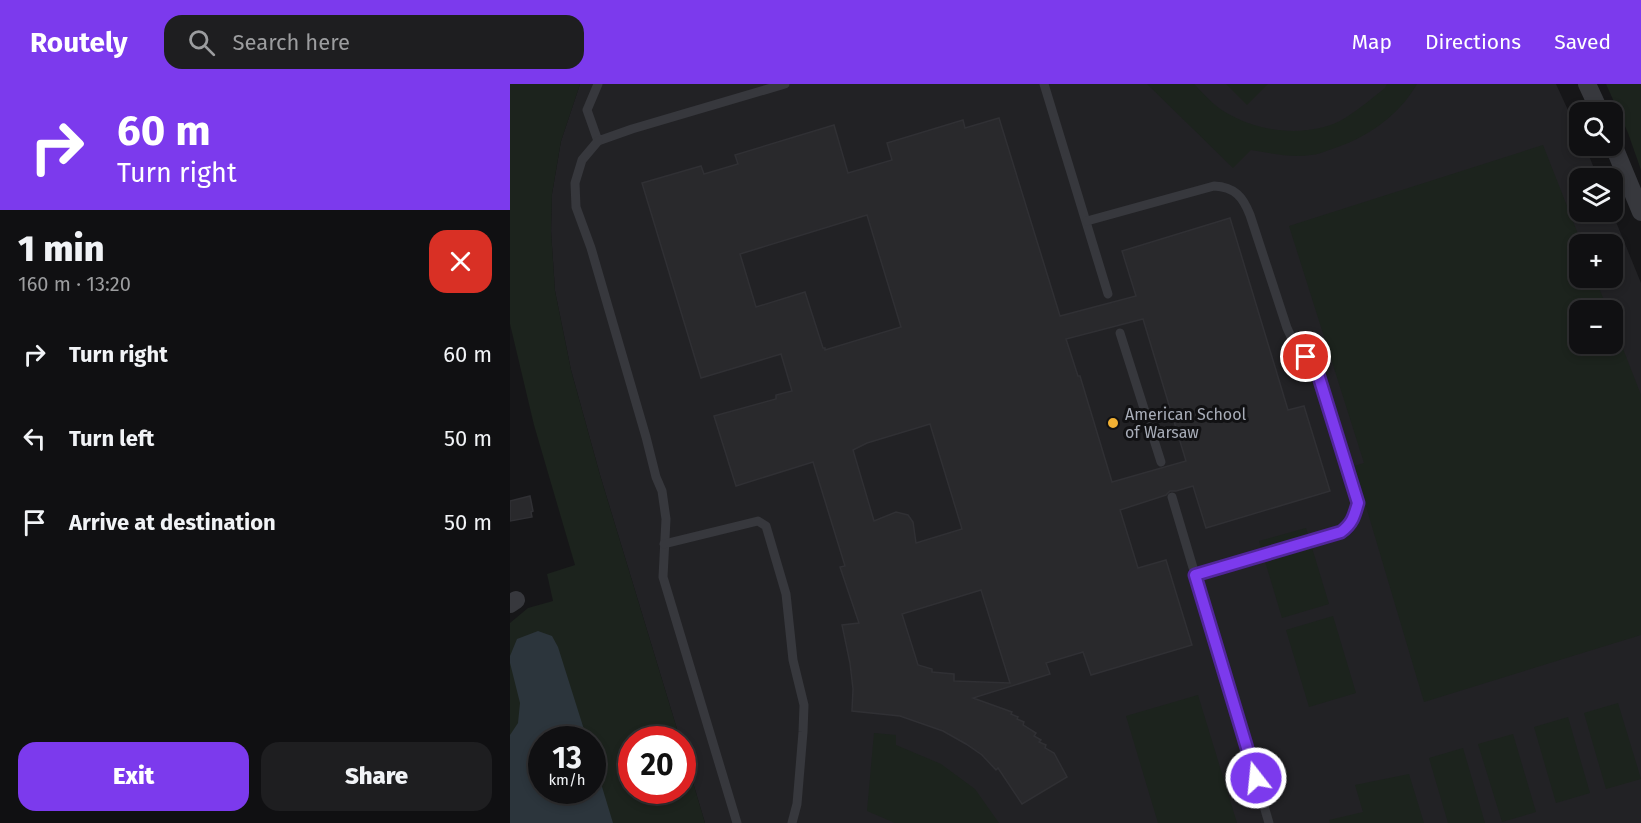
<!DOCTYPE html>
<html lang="en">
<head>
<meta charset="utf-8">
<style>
  :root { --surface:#101012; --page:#1e1e20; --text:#f1f3f6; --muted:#9c9d9f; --line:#303032; --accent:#7c3aed }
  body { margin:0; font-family:"Fira Sans",sans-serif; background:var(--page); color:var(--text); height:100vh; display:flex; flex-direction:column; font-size:22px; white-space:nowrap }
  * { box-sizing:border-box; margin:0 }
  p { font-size:20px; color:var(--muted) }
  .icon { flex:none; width:33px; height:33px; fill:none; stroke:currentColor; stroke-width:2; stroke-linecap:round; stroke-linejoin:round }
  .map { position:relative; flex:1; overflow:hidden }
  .drawer { display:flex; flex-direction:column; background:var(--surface); width:510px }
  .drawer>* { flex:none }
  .guide { background:#7c3aed; color:#fff; overflow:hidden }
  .fabs { position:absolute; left:1059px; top:18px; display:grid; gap:12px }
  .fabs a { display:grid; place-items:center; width:54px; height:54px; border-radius:12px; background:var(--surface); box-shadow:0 3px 9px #0003,0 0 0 2px var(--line); font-size:30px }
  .speed { position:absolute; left:18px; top:642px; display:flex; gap:12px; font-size:30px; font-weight:700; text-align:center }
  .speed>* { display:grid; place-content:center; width:78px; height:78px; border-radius:50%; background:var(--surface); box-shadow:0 3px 9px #0003,0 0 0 2px var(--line); line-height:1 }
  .speed small { font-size:15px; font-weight:400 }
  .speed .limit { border:9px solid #d22; background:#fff; color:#111 }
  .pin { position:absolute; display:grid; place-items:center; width:51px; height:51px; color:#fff; margin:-26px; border:3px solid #fff; border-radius:50%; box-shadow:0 2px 6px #0007 }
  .me { position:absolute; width:66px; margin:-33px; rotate:344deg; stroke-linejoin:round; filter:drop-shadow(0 0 4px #0008) }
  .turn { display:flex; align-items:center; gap:21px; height:126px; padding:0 18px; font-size:27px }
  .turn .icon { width:78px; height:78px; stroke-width:2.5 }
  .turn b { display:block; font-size:42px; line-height:51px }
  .round { display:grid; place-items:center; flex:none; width:63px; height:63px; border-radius:18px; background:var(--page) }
  .head { display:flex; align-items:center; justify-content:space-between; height:102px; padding:0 18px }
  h1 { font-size:36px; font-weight:800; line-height:45px }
  .primary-button { display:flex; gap:12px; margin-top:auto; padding:12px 18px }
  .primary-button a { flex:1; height:69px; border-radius:18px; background:var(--accent); color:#fff; font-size:24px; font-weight:800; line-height:69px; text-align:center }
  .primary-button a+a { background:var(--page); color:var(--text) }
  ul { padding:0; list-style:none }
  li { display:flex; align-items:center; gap:18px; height:84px; padding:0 18px }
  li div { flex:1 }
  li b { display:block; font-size:22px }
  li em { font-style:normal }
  header { display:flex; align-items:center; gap:36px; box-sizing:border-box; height:84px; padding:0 30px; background:var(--accent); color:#fff }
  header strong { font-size:28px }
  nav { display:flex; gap:33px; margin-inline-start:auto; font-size:21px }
  .search { width:420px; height:54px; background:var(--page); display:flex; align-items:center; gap:15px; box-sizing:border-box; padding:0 21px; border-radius:18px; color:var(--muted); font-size:22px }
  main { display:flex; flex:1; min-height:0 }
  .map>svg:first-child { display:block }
  .built { fill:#222225; fill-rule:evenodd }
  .green { fill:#1c231d; fill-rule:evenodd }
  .water { fill:#2c353c }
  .building { fill:#29292c; stroke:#303034; stroke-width:1.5; fill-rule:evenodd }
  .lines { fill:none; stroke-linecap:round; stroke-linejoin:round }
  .service { stroke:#37383d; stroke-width:9 }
  .minor { stroke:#37383d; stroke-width:18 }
  .route-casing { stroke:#51269a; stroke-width:15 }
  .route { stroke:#7c3aed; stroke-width:10 }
  .poi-dot { fill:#f2b134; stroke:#111113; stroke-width:2 }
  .labels { text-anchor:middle; stroke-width:6; stroke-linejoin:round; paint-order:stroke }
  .poi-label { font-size:16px; fill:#a8adb8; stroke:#111113; text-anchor:start }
</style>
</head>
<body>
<header>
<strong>Routely</strong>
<div class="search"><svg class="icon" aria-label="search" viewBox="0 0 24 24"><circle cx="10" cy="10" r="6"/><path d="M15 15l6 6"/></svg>Search here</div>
<nav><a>Map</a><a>Directions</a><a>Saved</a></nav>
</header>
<main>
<section class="drawer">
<div class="guide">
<div class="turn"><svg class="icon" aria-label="right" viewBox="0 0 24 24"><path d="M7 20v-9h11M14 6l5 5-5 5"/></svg><div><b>60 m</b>Turn right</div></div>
</div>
<div class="head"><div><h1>1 min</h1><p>160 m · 13:20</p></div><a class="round" style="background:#d93025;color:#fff"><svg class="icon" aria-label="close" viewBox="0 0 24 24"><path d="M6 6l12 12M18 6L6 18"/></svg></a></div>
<ul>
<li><svg class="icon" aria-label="right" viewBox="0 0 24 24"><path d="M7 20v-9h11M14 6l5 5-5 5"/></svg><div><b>Turn right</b></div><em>60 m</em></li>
<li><svg class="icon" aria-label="left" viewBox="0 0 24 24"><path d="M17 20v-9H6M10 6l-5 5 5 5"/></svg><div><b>Turn left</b></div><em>50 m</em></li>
<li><svg class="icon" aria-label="arrive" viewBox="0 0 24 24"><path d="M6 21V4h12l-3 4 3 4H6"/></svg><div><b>Arrive at destination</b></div><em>50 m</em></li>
</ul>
<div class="primary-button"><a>Exit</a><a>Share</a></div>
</section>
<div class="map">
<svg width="1131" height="739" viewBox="0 0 1131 739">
  <rect width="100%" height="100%" fill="#161618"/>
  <path class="built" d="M70,0h976l23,50 1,12h5l13,32h-18v34h32l29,71v540h-936l-22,-74 -1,-9 -2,-1 -80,-264 -29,-105 -16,-79 -4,-60 1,-37 9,-53zM1070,160h32v34h-32zM1070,226h32v34h-32z"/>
  <g class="green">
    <path d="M0,0h70l-19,57 -9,53 -1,37 4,60 16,79 29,105 80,264 -48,1v50h50l1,-41 22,74h-195v-200l18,-15 25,-7 -6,-27 28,-9 -41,-140 -24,-101zM32,656h50v50h-50z"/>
    <path d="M637,0h47c9,9 19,21 31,28 33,20 79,26 115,9 16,-9 31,-22 45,-33l2,-4h30c-19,33 -52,55 -88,66 -6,2 -12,5 -18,5 -20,3 -40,-2 -60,-5l-18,18z"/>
    <path d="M716,0h42l-21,21z"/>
    <path d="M1096,0h35v86l-13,-37z"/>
    <path d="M1033,61l39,99h-2v34h15l13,32h-28v34h32l1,-21 28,72v240l-217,67 -70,-236 10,-3 -75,-237z"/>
    <path d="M796,444l23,76 -47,14 -23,-77z"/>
    <path d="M823,532l23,77 -47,14 -23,-77z"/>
    <path d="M688,611l39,128h-79l-32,-107z"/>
    <path d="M1108,619l23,76 -35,10 -22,-76z"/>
    <path d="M1058,633l22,76 -34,10 -22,-76z"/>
    <path d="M364,649l22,2v10l45,19 34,25 24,34h-104l-28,-12z"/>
    <path d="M1003,650l23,78 -34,10 -24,-78z"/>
    <path d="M953,664l22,75h-37l-19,-65z"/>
    <path d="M899,690l15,49h-94l-1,-3 34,-8 -8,-27z"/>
  </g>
  <path class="water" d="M28,547l14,5 6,11 29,92 -45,1v50h50l1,-33 20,66h-103v-88l8,-12 2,-20 -10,-40v-7l7,-17z"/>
  <g class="building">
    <path d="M489,34l61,198 76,-20 -14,-45 108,-33 58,192 16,-4 26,85 -124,37 -13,-42 -17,5h-6l-4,4 -46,15 18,58 28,-8 26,85 -101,30 -8,-23 -37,11 4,11 -77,24 39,14 -1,2 7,3 -1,2 7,3 -1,3 13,8 -2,3 7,4 -2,2 7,3 -1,3 9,5 13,24 -45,27 -24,-36 -2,2 -14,-15 -16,-11 -23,-13 -43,-15 -48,-5 1,-22 -3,-26 -8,-38 17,-2 -19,-56 5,-1 -32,-104 -77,24 -22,-70 62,-17v-4l16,-4 -11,-37 -80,24 -59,-195 59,-17 3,8 34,-10 -3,-9 99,-30 14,48 44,-13 -5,-17 76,-23 2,8zM357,131l34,112 -76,23v-2h-2l-18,-56 -49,15 -16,-53zM633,235l43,142 -74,21 -32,-106h-2l-12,-37zM420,340l32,105 -46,14 -3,-21 -5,-7 -12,-3 -22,9 -21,-71 14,-7zM471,506l29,93 -56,-2v-7l-22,-2v-3l-14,-4 -16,-51z"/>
    <path d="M20,412l3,15 -2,1 1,5 -22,4v-20z"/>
  </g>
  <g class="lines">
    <g class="service">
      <path d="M88,0l-11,26 11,31 34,-12 153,-45"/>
      <path d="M534,0l64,210"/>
      <path d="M88,57l-16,19 -7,23 1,24 15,41 55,189 10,40 6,14 4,28 -3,58 74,246"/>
      <path d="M577,137l127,-35c21,1 29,11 36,29l37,113 6,13 25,33 40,129c-4,13 -7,21 -17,30l-146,42"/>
      <path d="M610,249l41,129"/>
      <path d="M662,413l97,326"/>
      <path d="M154,460l94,-23 8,5 20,68 7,66 11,45 -1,27 -6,72 -5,19"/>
    </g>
    <g class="minor">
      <path d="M1077,0l13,28"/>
      <path d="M1102,58l29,70"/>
      <path d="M0,520l6,-4"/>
    </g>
  </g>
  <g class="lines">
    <g class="route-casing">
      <path id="route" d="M746,694l-61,-203 146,-43c11,-8 13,-15 17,-29l-40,-129 -12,-17"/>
    </g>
    <use href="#route" class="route"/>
  </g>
  <circle class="poi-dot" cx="603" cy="339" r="6"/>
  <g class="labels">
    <g class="poi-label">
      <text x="615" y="336">American School<tspan x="615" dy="18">of Warsaw</tspan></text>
    </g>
  </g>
</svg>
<div class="fabs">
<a><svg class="icon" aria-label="search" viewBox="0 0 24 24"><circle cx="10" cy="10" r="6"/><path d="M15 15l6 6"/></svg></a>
<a><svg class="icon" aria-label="layers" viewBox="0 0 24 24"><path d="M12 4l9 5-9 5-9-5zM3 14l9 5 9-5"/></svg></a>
<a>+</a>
<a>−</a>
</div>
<div class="speed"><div>13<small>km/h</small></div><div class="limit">20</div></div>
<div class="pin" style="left:796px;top:273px;background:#d93025"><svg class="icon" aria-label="arrive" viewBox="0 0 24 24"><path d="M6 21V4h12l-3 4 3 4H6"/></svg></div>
<svg class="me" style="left:746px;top:694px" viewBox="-20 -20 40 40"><circle r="17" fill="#7c3aed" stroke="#fff" stroke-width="3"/><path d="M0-11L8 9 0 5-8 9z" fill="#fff"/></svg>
</div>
</main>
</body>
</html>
